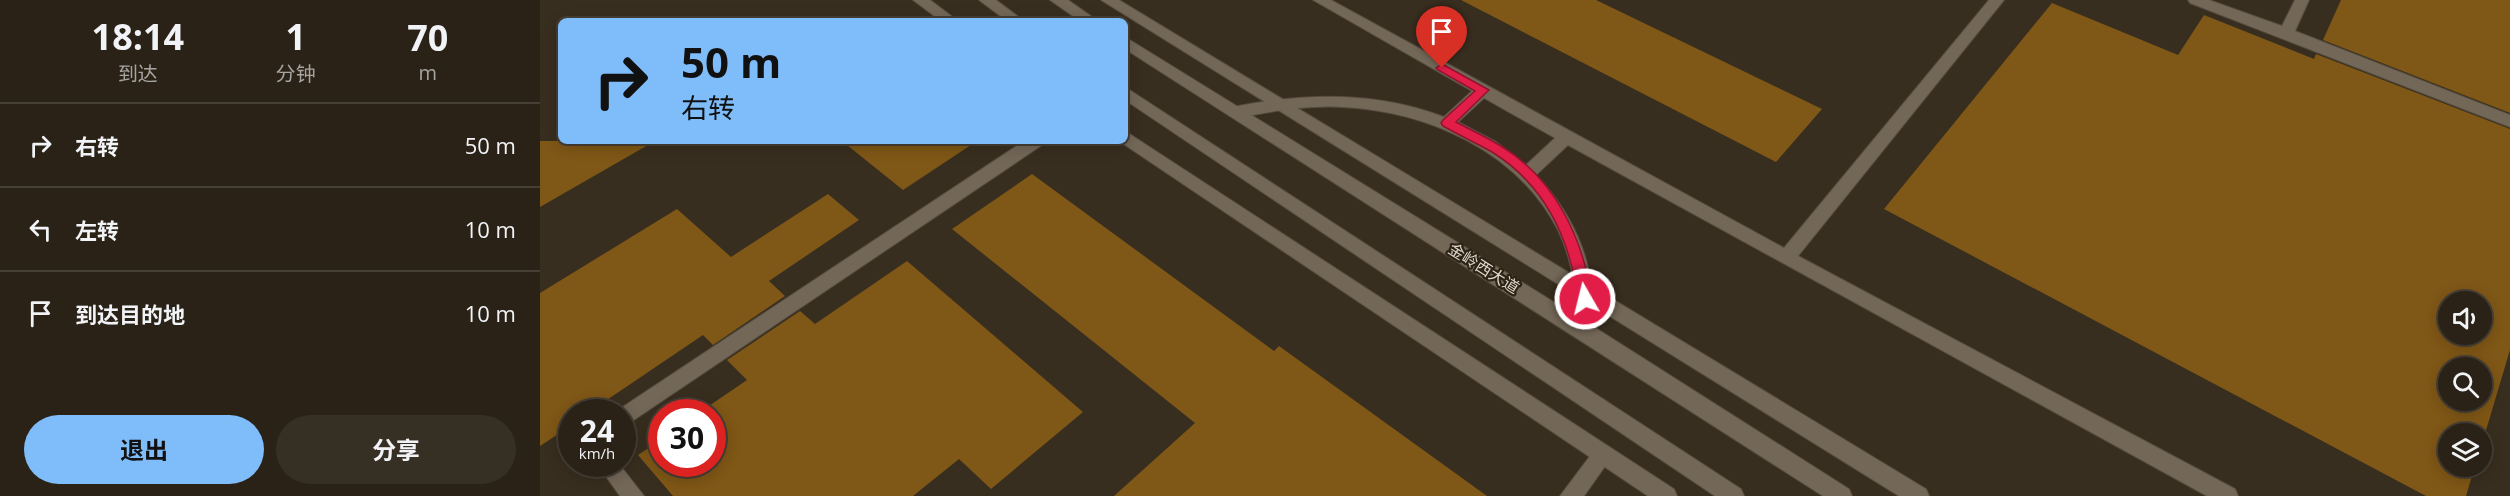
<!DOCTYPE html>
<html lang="zh">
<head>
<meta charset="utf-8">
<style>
  :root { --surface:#2a2217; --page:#362f24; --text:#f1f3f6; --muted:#a5a4a1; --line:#463f36; --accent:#7fbdfa }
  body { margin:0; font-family:"Open Sans","Noto Sans SC",sans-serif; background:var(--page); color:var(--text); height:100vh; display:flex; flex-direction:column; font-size:22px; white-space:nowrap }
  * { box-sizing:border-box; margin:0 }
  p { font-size:20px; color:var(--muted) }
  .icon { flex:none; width:33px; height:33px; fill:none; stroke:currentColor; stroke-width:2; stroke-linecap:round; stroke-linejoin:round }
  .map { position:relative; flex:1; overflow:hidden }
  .panel { display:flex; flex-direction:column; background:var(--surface); width:540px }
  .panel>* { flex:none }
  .hud { position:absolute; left:18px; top:18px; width:570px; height:126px; border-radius:9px; box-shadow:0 3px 15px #0003,0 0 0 2px var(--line); background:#7fbdfa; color:#111; overflow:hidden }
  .buttons { position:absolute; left:1898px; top:291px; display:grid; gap:12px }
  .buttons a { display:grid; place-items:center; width:54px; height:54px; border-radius:50%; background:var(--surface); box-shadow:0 3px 15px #0003,0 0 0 2px var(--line); font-size:30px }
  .speed { position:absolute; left:18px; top:399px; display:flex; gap:12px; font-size:30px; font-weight:700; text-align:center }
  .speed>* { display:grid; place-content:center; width:78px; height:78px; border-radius:50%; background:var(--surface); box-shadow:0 3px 15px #0003,0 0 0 2px var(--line); line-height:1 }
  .speed small { font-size:15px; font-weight:400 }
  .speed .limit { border:9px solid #d22; background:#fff; color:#111 }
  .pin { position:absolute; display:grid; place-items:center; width:51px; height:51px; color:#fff; margin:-62px -26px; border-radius:50% 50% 50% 0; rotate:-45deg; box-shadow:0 0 6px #0007 }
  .pin .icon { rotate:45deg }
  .me { position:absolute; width:66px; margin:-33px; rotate:352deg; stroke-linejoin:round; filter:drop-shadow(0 0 4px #0008) }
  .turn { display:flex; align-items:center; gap:21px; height:126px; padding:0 24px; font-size:27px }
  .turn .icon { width:78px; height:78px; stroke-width:2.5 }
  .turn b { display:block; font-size:42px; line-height:51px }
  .eta { display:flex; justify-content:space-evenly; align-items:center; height:102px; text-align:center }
  .eta b { font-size:36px; font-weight:700; line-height:42px }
  .action { display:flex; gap:12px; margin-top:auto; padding:12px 24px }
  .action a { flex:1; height:69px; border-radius:36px; background:var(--accent); color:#111; font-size:24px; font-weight:700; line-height:69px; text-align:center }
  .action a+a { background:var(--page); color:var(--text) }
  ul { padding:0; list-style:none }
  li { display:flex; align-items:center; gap:18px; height:84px; padding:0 24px; border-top:2px solid var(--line) }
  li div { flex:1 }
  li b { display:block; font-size:22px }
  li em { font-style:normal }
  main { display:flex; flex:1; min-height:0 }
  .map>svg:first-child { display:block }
  .building { fill:#7f5716; fill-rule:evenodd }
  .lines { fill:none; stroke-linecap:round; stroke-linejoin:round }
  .minor-casing { stroke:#544c40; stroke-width:2 }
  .tertiary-casing { stroke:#544c40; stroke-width:2 }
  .secondary-casing { stroke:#544c40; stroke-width:2 }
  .minor { fill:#736757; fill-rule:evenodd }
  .tertiary { fill:#736757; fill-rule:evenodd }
  .secondary { fill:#736757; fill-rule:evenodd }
  .route { fill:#e11d48; stroke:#92132f; stroke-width:1.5 }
  .labels { text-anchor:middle; stroke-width:4.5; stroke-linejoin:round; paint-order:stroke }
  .street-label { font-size:16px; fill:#ded8cf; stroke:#2e2416 }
</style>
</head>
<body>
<main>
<section class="panel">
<div class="eta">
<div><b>18:14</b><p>到达</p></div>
<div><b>1</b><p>分钟</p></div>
<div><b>70</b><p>m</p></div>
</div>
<ul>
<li><svg class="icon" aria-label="right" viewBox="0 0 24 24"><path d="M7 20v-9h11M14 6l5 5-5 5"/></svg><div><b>右转</b></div><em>50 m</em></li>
<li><svg class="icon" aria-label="left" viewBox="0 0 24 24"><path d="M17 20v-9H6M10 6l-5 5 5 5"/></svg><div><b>左转</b></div><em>10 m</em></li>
<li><svg class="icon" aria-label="arrive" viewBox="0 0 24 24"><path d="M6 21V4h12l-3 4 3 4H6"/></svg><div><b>到达目的地</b></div><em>10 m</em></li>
</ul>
<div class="action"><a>退出</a><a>分享</a></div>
</section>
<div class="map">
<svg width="1970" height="496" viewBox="0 0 1970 496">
  <rect width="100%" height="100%" fill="#382e1f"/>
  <g class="building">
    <path d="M921,0h135l226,109 -46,53z"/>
    <path d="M1801,0h169v113l-187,-73z"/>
    <path d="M1512,3l126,52 26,-40 110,44 2,-5 194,75v221l-29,97v-13h-33v32h27l-9,30h-40l-542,-287zM1908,302h33v32h-33zM1908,368h33v32h-33z"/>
    <path d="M0,141h115l-115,66z"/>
    <path d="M302,141h135l-74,49z"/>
    <path d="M492,174l242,177 5,-5 208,150h-373l81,-73 -243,-194z"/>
    <path d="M288,194l31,26 -90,61 16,15 -72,49 -10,-10 -114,77h-17v13l-32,21v-153l137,-84 54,48z"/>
    <path d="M367,261l176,151 -92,77 -32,-30 -46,37h-240l-35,-41 24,-16v25h50v-52h-12l47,-32 -20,-20 73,-49 15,13z"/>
  </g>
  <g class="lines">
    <g class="minor-casing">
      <g id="minor">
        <path d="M773,0h18l453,248 205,-248h15l-206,256 437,233 3,7h-31l-639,-351 -32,30c43,46 60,94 58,156l-3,6 -7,2 -7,-2c-6,-13 -1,-32 -2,-45 -2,-21 -8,-43 -17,-62 -40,-79 -131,-119 -216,-123 -35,-2 -70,4 -104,11l-6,-2 -2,-4 2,-4 6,-2c70,-13 138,-15 206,11l28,-26zM944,98l71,40 -29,27 -30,-23 -38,-20z"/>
        <path d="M1648,0h21l73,26 13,-26h14l-14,31 215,84v12l-320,-124z"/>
        <path d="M484,141h20l-2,4 -420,283v-16h-7z"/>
        <path d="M1063,446l7,2 3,7 -29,41h-24l36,-48z"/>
        <path d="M57,464h22l25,32h-24z"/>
      </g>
    </g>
    <g class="tertiary-casing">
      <g id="tertiary">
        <path d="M373,0h17l28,21h-17z"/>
        <path d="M561,0h18l807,489 3,7h-30z"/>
        <path d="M585,131l549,358 3,7h-29l-529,-355h6z"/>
      </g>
    </g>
    <g class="secondary-casing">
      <g id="secondary">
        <path d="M439,0h17l28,21h-17z"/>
        <path d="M510,0h18l30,21h-18z"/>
        <path d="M585,37l466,288 258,164 3,7h-29l-698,-447z"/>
        <path d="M585,87l616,402 3,7h-29l-590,-396z"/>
      </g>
    </g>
    <use href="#minor" class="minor"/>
    <use href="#tertiary" class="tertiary"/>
    <use href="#secondary" class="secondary"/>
  </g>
  <path class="route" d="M902,64l47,26 -33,32c15,8 30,15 45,24 54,33 82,92 91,153l-2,4h-10l-2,-4c-8,-60 -33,-114 -86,-147 -16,-9 -33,-17 -49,-26l-2,-3 2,-3 32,-29 -37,-21 -2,-2z"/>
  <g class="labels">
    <g class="street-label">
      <text transform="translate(944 268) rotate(32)" y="6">金岭西大道</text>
    </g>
  </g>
</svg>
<div class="buttons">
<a><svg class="icon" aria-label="sound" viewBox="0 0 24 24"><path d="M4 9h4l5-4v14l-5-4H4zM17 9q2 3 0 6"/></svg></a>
<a><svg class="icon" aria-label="search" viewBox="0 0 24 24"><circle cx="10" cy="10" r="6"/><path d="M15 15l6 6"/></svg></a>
<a><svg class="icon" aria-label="layers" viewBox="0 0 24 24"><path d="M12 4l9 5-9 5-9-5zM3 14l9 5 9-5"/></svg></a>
</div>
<div class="speed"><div>24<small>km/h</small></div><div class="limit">30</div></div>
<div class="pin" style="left:902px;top:68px;background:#d93025"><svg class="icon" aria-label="arrive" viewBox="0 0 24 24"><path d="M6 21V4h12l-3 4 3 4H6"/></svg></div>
<svg class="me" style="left:1045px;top:299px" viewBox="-20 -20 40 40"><circle r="17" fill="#e11d48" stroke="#fff" stroke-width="3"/><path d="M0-11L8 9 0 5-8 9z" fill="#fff"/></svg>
<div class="hud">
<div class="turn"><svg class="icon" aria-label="right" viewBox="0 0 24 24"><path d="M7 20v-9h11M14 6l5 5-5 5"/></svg><div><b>50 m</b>右转</div></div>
</div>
</div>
</main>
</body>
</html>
